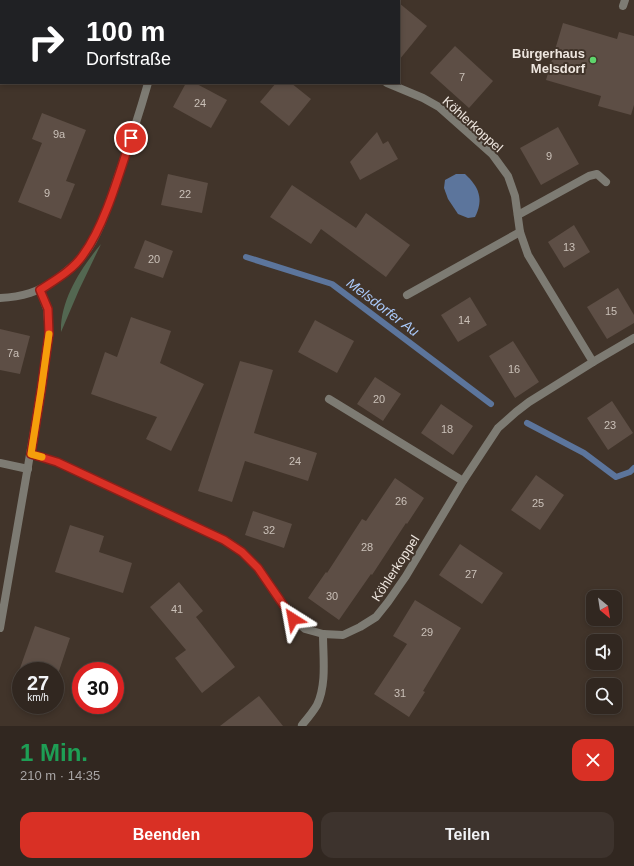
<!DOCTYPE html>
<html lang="de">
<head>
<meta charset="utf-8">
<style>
  :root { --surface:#312720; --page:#3d332d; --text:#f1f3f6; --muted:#a8a5a5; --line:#4c443e; --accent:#d93025 }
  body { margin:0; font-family:Arial,sans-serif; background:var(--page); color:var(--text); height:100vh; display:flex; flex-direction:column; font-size:15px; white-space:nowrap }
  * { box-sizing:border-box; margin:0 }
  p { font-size:13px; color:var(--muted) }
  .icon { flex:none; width:22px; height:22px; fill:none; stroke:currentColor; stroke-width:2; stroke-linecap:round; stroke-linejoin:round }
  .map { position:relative; height:726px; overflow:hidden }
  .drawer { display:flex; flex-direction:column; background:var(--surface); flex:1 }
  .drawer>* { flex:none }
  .banner { position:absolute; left:0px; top:0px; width:400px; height:84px; box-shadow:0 2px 6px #0003,0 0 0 1px var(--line); background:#202124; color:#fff; overflow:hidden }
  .needle { width:26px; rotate:150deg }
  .tools { position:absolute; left:586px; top:590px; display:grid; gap:8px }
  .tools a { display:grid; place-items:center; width:36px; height:36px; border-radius:8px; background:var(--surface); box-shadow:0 2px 6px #0003,0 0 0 1px var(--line); font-size:20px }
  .speed { position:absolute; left:12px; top:662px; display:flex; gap:8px; font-size:20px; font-weight:700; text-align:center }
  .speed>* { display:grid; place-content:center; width:52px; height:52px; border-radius:50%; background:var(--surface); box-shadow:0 2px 6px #0003,0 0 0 1px var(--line); line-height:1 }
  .speed small { font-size:10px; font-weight:400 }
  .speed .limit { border:6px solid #d22; background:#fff; color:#111 }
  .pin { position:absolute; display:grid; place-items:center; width:34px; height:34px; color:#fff; margin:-17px; border:2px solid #fff; border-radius:50%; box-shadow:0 1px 4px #0007 }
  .me { position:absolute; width:44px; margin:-22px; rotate:326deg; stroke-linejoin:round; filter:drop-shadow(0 0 3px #0008) }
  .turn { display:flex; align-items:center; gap:14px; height:84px; padding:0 20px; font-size:18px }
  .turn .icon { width:52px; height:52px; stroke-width:2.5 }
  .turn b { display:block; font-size:28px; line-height:34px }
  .round { display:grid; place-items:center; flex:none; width:42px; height:42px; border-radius:12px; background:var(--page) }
  .summary { display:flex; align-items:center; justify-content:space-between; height:68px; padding:0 20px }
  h1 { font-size:24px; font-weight:700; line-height:30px; color:#1e9e55 }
  .primary-button { display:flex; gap:8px; margin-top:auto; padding:8px 20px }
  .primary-button a { flex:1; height:46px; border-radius:12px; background:var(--accent); color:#fff; font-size:16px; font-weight:700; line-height:46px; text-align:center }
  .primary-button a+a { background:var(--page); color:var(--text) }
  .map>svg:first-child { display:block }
  .green { fill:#536751 }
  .water { fill:#5c759c }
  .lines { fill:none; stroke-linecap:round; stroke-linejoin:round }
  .stream { stroke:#5c759c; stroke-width:6 }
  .building { fill:#5d4e45 }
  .service { stroke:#7d7b73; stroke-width:8 }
  .minor { stroke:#7d7b73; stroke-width:8 }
  .tertiary { stroke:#7d7b73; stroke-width:8 }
  .route-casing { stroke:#8d1f18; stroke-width:10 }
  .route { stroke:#d93025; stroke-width:7 }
  .slow { stroke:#f59e0b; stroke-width:7 }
  .poi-dot { fill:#5ed56c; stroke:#41342a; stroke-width:1.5 }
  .labels { text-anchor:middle; stroke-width:4; stroke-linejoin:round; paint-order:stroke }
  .number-label { font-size:11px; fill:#cac0b8 }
  .poi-label { font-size:13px; font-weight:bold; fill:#eee6df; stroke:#41342a; text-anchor:end }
  .street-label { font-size:13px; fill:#eee6df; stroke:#41342a }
  .water-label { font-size:14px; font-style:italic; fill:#aacafb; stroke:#41342a }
</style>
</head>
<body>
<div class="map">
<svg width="634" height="726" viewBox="0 0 634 726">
  <rect width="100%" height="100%" fill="#41342a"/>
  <path class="green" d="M101,244l-22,46 -18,42c-1,-32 20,-64 40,-88z"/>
  <path class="water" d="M456,174h9c14,13 19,25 10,43l-7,1 -10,-4 -10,-15 -4,-11 1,-8z"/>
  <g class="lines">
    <g class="stream">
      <path d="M246,257l86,27 159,120"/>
      <path d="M527,423l57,30 32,24 14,-5 4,-4"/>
    </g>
  </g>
  <g class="building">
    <path d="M399,3l28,23 -28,34z"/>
    <path d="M563,23l54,16 2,-7 15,4v69l-3,10 -33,-9 3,-10 -55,-16z"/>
    <path d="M455,46l38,35 -24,27 -39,-35z"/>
    <path d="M186,83h9l32,17 -16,28 -38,-21z"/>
    <path d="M276,83h15l20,16 -22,27 -29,-24z"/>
    <path d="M42,113l44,17 -20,51 9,3 -14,35 -43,-17 24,-59 -10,-4z"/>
    <path d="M558,127l21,37 -38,21 -21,-37z"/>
    <path d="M377,132l6,12 5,-3 10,18 -38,21 -10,-18z"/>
    <path d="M168,174l40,9 -6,30 -41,-8z"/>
    <path d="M292,185l64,43 10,-15 44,32 -24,32 -65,-48 -10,15 -41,-27z"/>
    <path d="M574,225l16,27 -26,16 -16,-26z"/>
    <path d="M145,240l28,11 -10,27 -29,-10z"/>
    <path d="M618,288l16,27v8l-27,16 -20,-32z"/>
    <path d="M470,297l17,28 -29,17 -17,-27z"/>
    <path d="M131,317l40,14 -11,32 44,21 -33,67 -25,-12 11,-22 -66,-23 14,-42 12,5z"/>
    <path d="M315,320l39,21 -17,32 -39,-21z"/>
    <path d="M0,329l30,7 -10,38 -20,-4z"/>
    <path d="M513,341l26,41 -24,16 -26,-42z"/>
    <path d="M240,361l33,9 -19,63 63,20 -9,28 -63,-20 -13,41 -34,-11z"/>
    <path d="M375,377l26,17 -18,27 -26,-17z"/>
    <path d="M612,401l21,32 -25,17 -21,-32z"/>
    <path d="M441,404l32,22 -20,29 -32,-22z"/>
    <path d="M536,475l28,20 -24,35 -29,-20z"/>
    <path d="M395,478l29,20 -17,26 -1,-1 -34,52 -1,-1 -32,46 -31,-22 18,-26 1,1 35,-54 4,2z"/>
    <path d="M253,511l39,13 -8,24 -39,-13z"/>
    <path d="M70,525l34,11 -5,16 33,11 -9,30 -68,-21z"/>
    <path d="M460,544l43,29 -21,31 -43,-29z"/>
    <path d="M179,582l24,29 -7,6 39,50 -33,26 -27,-35 11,-8 -36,-43z"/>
    <path d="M415,600l46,28 -38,63 2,1 -16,25 -35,-23 33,-50 -14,-8z"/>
    <path d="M35,626l35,12 -11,33h-40z"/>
    <path d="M259,696l24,30h-63z"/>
  </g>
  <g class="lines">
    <g class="service">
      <path d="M623,6l2,-6"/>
      <path d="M518,215l71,-39 8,-2 9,8"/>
      <path d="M0,463l28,6"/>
    </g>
    <g class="minor">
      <path d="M259,0l1,1"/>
      <path d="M407,295l113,-63"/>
      <path d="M593,362l41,-24"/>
      <path d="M329,399l134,82"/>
      <path d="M31,454l26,8 167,78 18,12 16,16 35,51 12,10 18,5 20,1 17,-8 16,-10 12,-15 18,-26 57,-95 35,-53 18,-16 13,-10 64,-40 -65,-107 -8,-23 -5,-36 -7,-20 -16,-22 -53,-47 -16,-9 -36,-15"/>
      <path d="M302,725c5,-6 11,-13 15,-20 10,-21 6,-48 6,-71"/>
    </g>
    <g class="tertiary">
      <path d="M167,1v-1"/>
      <path d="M0,298c22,-1 39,-6 57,-19 8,-7 18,-14 25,-22 18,-21 27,-55 36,-81 11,-31 21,-61 30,-93"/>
      <path d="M0,628l41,-237 8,-57 -2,-25 -7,-19"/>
    </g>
  </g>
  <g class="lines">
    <g class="route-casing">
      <path id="route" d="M131,138c-12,36 -26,87 -48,117 -10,15 -28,25 -43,35l8,19 1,25 -8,57 -10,63 26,8 167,78 18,12 16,16 35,51"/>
    </g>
    <use href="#route" class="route"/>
    <path class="slow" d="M42,457l-11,-3 10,-63 8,-57"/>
  </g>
  <circle class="poi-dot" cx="593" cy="60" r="4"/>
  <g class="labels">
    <g class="number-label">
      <text x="462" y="81">7</text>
      <text x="200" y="107">24</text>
      <text x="59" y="138">9a</text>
      <text x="549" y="160">9</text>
      <text x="47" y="197">9</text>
      <text x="185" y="198">22</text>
      <text x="569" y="251">13</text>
      <text x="154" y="263">20</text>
      <text x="611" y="315">15</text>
      <text x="464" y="324">14</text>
      <text x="13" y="357">7a</text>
      <text x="514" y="373">16</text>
      <text x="379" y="403">20</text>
      <text x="610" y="429">23</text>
      <text x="447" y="433">18</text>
      <text x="295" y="465">24</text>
      <text x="401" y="505">26</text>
      <text x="538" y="507">25</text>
      <text x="269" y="534">32</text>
      <text x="367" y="551">28</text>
      <text x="471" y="578">27</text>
      <text x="332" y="600">30</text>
      <text x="177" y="613">41</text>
      <text x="427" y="636">29</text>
      <text x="400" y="697">31</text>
    </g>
    <g class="poi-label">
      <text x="585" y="58">Bürgerhaus<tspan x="585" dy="15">Melsdorf</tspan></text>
    </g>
    <g class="street-label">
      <text transform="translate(473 124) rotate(42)" y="5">Köhlerkoppel</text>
      <text transform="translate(395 568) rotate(-57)" y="5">Köhlerkoppel</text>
    </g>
    <g class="water-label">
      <text transform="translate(383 307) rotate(37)" y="5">Melsdorfer Au</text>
    </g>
  </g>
</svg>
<div class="tools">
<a><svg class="needle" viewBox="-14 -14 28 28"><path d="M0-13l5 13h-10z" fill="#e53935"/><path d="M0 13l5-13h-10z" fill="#a8a5a5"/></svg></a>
<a><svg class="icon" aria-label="sound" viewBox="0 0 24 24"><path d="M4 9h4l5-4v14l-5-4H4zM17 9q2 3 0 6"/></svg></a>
<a><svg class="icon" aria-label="search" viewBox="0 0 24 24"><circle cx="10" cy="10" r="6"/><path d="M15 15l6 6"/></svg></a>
</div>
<div class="speed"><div>27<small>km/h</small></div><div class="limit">30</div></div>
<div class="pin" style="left:131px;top:138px;background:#d93025"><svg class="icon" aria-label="arrive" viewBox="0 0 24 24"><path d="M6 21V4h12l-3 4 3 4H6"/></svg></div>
<svg class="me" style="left:293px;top:619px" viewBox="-20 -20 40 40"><path d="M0-17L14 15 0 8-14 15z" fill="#d93025" stroke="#fff" stroke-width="4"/></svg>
<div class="banner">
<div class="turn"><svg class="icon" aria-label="right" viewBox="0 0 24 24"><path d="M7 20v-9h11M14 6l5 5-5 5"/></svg><div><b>100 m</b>Dorfstraße</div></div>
</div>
</div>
<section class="drawer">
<div class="summary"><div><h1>1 Min.</h1><p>210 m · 14:35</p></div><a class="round" style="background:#d93025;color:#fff"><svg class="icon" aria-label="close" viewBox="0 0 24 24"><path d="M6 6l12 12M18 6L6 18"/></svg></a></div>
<div class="primary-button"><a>Beenden</a><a>Teilen</a></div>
</section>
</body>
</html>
